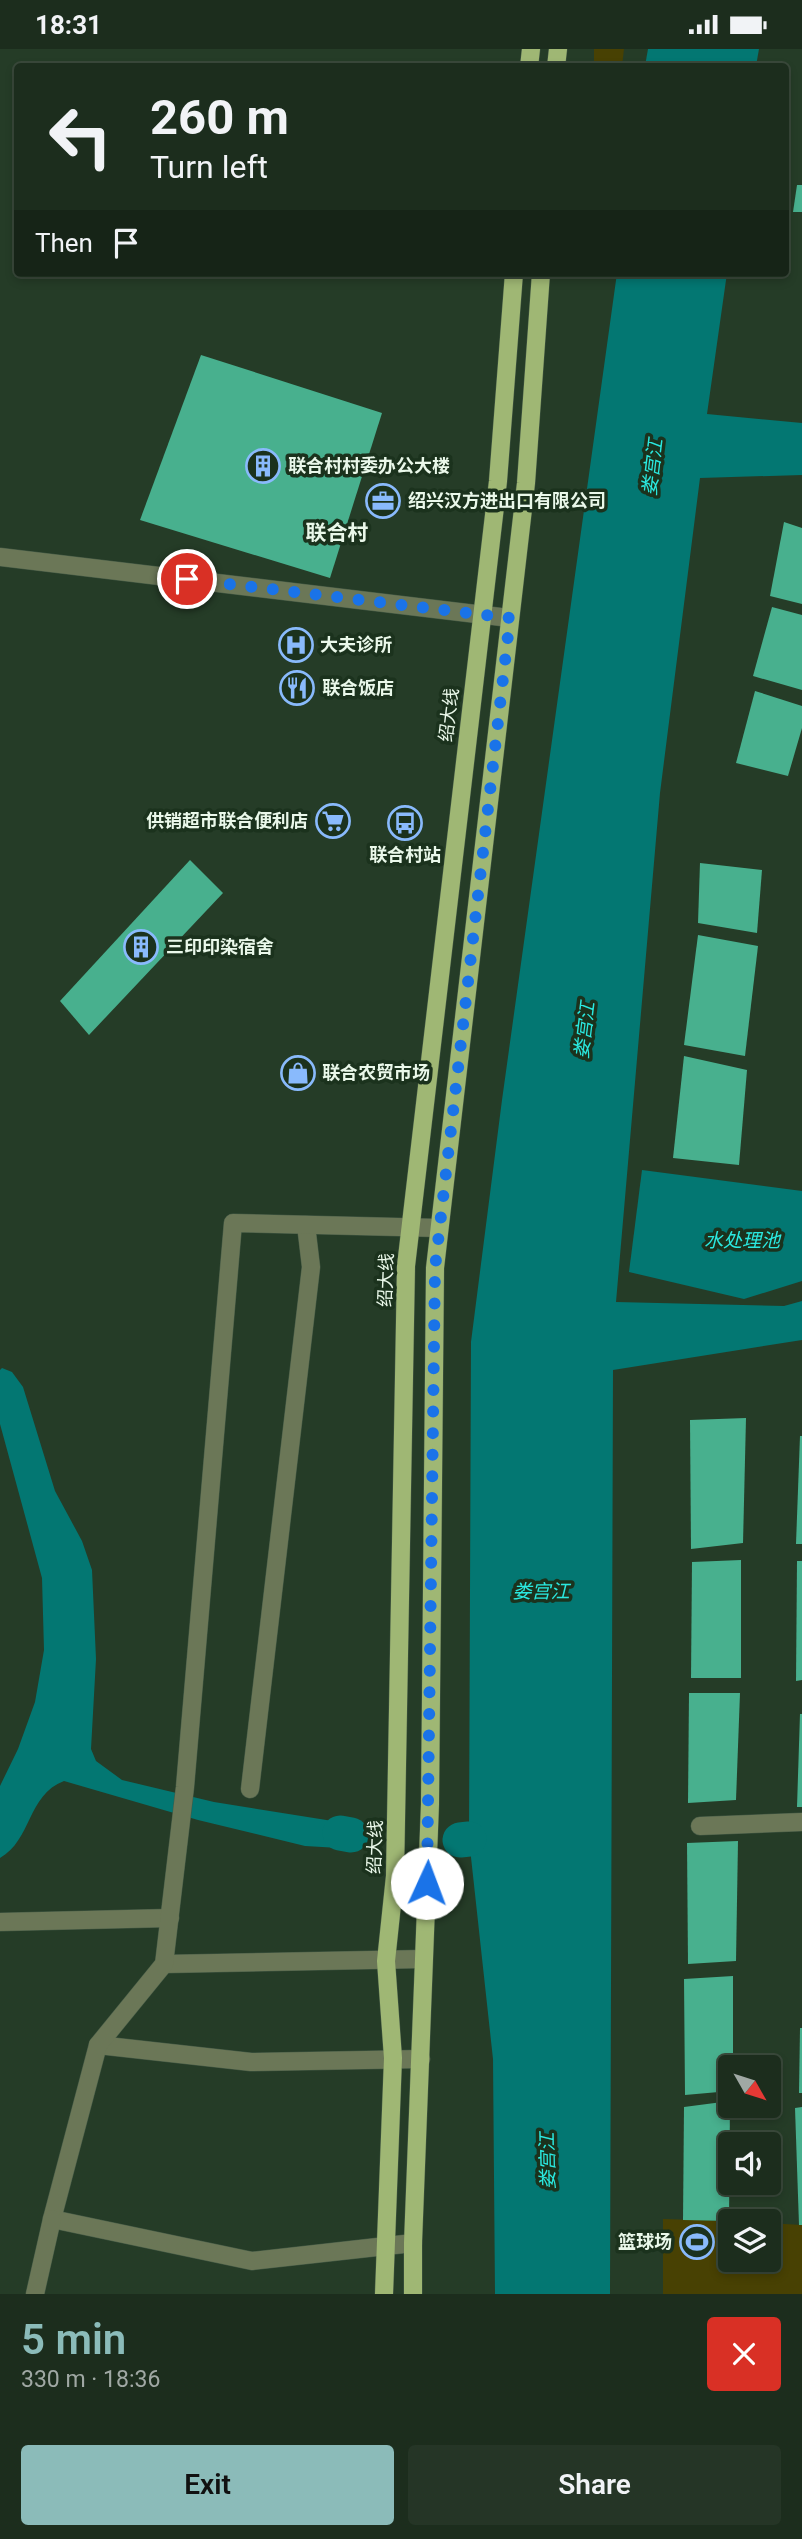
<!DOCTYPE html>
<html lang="en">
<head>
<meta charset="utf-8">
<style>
  :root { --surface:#1c2d1d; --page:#253526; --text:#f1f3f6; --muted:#a0a8a4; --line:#3a493b; --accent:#8bbbb9 }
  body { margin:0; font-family:Roboto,"Noto Sans SC",sans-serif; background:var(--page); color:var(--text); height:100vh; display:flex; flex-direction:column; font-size:26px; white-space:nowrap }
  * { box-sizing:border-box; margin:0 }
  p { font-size:23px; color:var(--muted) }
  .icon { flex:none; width:38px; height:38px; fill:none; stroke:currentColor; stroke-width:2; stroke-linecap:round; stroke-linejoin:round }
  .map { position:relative; height:2245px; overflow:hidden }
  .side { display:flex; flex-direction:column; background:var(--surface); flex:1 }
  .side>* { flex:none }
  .banner { position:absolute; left:14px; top:14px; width:775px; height:214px; border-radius:7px; box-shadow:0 4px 10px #0003,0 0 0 2px var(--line); background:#1c2d1d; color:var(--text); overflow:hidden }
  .needle { width:46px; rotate:129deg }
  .controls { position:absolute; left:718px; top:2006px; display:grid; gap:14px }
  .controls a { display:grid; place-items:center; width:63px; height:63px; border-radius:7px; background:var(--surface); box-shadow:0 4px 10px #0003,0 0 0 2px var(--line); font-size:35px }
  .pin { position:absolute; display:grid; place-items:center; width:60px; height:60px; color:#fff; margin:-30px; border:4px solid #fff; border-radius:50%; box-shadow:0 2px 7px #0007 }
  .me { position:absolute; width:77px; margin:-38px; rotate:2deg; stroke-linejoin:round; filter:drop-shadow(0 0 5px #0008) }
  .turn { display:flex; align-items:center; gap:24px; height:147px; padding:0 21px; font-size:32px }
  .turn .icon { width:91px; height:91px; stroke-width:2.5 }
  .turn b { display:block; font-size:49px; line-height:60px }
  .then { display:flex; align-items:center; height:66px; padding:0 21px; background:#0003; gap:14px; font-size:26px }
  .round { display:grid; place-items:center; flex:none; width:74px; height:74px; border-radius:7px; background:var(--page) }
  .overview { display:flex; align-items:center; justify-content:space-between; height:119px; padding:0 21px }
  h1 { font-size:42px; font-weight:600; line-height:52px; color:var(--accent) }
  .action { display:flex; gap:14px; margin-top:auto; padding:14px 21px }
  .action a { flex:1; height:80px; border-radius:7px; background:var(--accent); color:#111; font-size:28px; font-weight:600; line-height:80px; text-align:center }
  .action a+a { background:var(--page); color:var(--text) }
  .status { display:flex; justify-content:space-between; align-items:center; height:49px; padding:0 35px; background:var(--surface); direction:ltr }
  .status svg { height:19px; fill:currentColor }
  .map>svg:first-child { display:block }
  .green { fill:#484103 }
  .water { fill:#037772 }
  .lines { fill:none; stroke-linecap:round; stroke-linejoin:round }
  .canal { stroke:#037772; stroke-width:35 }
  .building { fill:#48b08e }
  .minor-casing { stroke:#455a46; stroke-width:19 }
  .major-casing { stroke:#455a46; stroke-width:19 }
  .minor { stroke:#6b7757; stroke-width:18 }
  .major { stroke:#9fb774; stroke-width:18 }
  .route { stroke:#1a73e8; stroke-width:12; stroke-dasharray:0 21.6 }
  .labels { text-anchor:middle; stroke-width:7; stroke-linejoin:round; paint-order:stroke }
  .poi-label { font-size:18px; font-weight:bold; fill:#eaf8ea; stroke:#1b321d; text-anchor:start }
  .street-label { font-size:18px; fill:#eaf8ea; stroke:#1b321d }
  .water-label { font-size:19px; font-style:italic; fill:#2ae9e0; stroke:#1b321d }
  .quarter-label { font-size:21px; font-weight:bold; fill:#eaf8ea; stroke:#1b321d }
</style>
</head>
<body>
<div class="status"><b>18:31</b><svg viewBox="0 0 49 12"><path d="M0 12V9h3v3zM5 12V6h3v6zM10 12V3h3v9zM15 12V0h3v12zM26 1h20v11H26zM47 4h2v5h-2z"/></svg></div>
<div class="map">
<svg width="802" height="2245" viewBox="0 0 802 2245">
  <rect width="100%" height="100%" fill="#253c27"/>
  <g class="green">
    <path d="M594,0h30l-2,17h-28z"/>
    <path d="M663,2170l67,2v38h38v-36l34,2v69h-139z"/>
  </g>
  <g class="water">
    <path d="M648,0h111l-3,17h-111z"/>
    <path d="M617,224h110l-20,141 95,9v52l-102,3 -40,315 -44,509 168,4 18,-5v39l-189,30 -3,924h-115l-2,-235 -24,-220 2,-497 31,-242z"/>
    <path d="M642,1121l160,21v90l-58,18 -115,-27z"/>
    <path d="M2,1319l10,4 11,15 32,104 27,50 10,29 4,89 -5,90 5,12 26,19 92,22 125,20v26l-34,-2 -107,-26 -134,-39c-37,14 -32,59 -64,77v-72l18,-37 17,-47 9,-52 -2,-72 -42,-154v-54z"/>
  </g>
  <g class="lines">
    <g class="canal">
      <path d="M340,1784l11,2"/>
      <path d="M460,1791l9,-1"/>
    </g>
  </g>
  <g class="building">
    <path d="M797,136h5v27h-9z"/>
    <path d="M201,306l181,58 -52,165 -190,-58z"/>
    <path d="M784,473l18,6v76l-32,-8z"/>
    <path d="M772,558l30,8v75l-49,-14z"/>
    <path d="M755,642l47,15v22l-14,48 -52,-13z"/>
    <path d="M190,811l33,33 -134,142 -29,-34z"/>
    <path d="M700,814l62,7 -5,63 -59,-10z"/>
    <path d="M698,886l60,11 -13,110 -61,-11z"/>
    <path d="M684,1007l63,14 -8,95 -66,-7z"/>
    <path d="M746,1369l-3,125 -52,6 -1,-129z"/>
    <path d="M800,1387h2v108h-6z"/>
    <path d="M741,1511v118h-50l1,-116z"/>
    <path d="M797,1512h5v119l-6,1z"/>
    <path d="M689,1644h51l-4,107 -48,3z"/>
    <path d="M800,1665h2v93h-5z"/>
    <path d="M738,1792l-2,120 -48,3 -1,-121z"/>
    <path d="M733,1927v91h-3v24l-45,4 -1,-116z"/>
    <path d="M800,1979h2v65h-3z"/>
    <path d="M730,2052l-1,120 -46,-1 1,-113z"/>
    <path d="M802,2058v118h-3l-4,-117z"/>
  </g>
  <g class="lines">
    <g class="minor-casing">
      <g id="minor">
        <path d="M0,508l510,61"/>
        <path d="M250,1740l61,-522 -5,-42"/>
        <path d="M700,1777l102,-4"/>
        <path d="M0,1873l170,-4"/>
        <path d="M164,1915l259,-5"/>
        <path d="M98,1996l153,17 170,-3"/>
        <path d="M413,2194l-161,18 -200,-42 46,-174 66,-81 21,-177 48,-564 206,5"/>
        <path d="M35,2245l17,-75"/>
      </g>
    </g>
    <g class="major-casing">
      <g id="major">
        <path d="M529,18l2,-18"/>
        <path d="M556,18l2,-18"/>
        <path d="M384,2245l9,-236 -7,-97 9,-85 11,-610 92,-785 16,-208"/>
        <path d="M413,2245v-51l17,-439 5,-536 91,-785 15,-210"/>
      </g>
    </g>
    <use href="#minor" class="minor"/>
    <use href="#major" class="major"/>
  </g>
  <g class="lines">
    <path class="route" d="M187,530l323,39 -75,650 -8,615"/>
  </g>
  <defs>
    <g id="building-ring" transform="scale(1.75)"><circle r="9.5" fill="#1b321d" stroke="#89bafc" stroke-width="1.5"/><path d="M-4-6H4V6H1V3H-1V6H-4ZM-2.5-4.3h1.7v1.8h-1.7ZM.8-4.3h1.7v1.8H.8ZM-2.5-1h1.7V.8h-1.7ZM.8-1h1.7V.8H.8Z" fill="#89bafc"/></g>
    <g id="office-ring" transform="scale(1.75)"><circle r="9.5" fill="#1b321d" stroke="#89bafc" stroke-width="1.5"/><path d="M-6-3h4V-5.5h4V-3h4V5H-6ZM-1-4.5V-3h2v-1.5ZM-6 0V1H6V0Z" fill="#89bafc"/></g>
    <g id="hospital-ring" transform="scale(1.75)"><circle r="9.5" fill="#1b321d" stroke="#89bafc" stroke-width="1.5"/><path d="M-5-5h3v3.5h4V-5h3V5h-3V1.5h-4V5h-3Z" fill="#89bafc"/></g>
    <g id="restaurant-ring" transform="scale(1.75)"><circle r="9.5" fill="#1b321d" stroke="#89bafc" stroke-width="1.5"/><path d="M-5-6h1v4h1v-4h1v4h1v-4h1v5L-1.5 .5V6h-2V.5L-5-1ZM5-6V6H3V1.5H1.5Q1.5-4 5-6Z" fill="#89bafc"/></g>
    <g id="supermarket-ring" transform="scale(1.75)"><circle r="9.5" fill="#1b321d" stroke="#89bafc" stroke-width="1.5"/><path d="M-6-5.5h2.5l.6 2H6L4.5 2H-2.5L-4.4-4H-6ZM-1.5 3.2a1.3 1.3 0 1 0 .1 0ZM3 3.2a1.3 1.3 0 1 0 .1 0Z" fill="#89bafc"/></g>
    <g id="bus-ring" transform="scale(1.75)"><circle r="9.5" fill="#1b321d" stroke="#89bafc" stroke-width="1.5"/><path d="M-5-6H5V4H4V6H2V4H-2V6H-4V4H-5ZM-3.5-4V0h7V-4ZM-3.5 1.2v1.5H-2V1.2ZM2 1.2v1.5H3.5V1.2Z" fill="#89bafc"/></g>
    <g id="shop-ring" transform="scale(1.75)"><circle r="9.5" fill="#1b321d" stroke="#89bafc" stroke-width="1.5"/><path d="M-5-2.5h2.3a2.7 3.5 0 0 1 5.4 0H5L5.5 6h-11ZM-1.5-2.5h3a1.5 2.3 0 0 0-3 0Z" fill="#89bafc"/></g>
    <g id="stadium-ring" transform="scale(1.75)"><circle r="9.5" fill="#1b321d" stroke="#89bafc" stroke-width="1.5"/><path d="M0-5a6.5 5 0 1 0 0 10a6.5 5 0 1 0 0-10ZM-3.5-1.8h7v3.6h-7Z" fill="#89bafc"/></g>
  </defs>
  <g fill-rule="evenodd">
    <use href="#building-ring" x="263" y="417"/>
    <use href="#office-ring" x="383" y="452"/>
    <use href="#hospital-ring" x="296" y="596"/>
    <use href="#restaurant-ring" x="297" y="639"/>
    <use href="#supermarket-ring" x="333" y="772"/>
    <use href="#bus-ring" x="405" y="774"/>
    <use href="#building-ring" x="141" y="898"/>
    <use href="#shop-ring" x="298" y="1024"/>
    <use href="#stadium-ring" x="697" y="2193"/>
  </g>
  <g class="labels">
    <g class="poi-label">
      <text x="288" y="423">联合村村委办公大楼</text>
      <text x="408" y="458">绍兴汉方进出口有限公司</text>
      <text x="320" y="602">大夫诊所</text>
      <text x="322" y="645">联合饭店</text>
      <text x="308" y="778" text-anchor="end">供销超市联合便利店</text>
      <text x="405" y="812" text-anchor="middle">联合村站</text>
      <text x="166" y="904">三印印染宿舍</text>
      <text x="322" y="1030">联合农贸市场</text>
      <text x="672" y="2199" text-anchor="end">篮球场</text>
    </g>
    <g class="street-label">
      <text transform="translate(449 666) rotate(-83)" y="6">绍大线</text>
      <text transform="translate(386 1231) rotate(-88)" y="6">绍大线</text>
      <text transform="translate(375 1798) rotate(-88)" y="6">绍大线</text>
    </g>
    <g class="water-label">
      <text transform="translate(652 418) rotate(-83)" y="7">娄宫江</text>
      <text transform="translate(584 981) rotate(-83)" y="7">娄宫江</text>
      <text x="742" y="1198">水处理池</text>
      <text x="541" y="1549">娄宫江</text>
      <text transform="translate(547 2112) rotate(-91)" y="7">娄宫江</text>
    </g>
    <g class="quarter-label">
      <text x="337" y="491">联合村</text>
    </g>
  </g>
</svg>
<div class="controls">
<a><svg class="needle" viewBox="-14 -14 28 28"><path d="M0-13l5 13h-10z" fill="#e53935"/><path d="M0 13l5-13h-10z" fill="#a0a8a4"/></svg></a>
<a><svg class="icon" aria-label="sound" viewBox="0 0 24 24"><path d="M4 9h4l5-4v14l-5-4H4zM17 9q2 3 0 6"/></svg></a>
<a><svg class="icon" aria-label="layers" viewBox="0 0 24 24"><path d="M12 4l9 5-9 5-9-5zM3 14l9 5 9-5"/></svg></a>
</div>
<div class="pin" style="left:187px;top:530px;background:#d93025"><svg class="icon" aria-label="arrive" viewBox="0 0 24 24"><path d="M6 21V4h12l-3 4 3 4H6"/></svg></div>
<svg class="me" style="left:427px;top:1834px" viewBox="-20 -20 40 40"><circle r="19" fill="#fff"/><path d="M0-13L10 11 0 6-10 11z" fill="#1a73e8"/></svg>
<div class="banner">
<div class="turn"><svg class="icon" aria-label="left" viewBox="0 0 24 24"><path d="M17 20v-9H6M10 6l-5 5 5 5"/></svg><div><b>260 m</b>Turn left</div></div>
<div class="then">Then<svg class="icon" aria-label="arrive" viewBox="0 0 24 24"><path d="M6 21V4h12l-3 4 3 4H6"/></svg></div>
</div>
</div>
<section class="side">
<div class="overview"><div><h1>5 min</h1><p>330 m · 18:36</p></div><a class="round" style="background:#d93025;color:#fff"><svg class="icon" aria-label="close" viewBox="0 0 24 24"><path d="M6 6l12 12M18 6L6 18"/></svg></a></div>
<div class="action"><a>Exit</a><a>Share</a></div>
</section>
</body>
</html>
